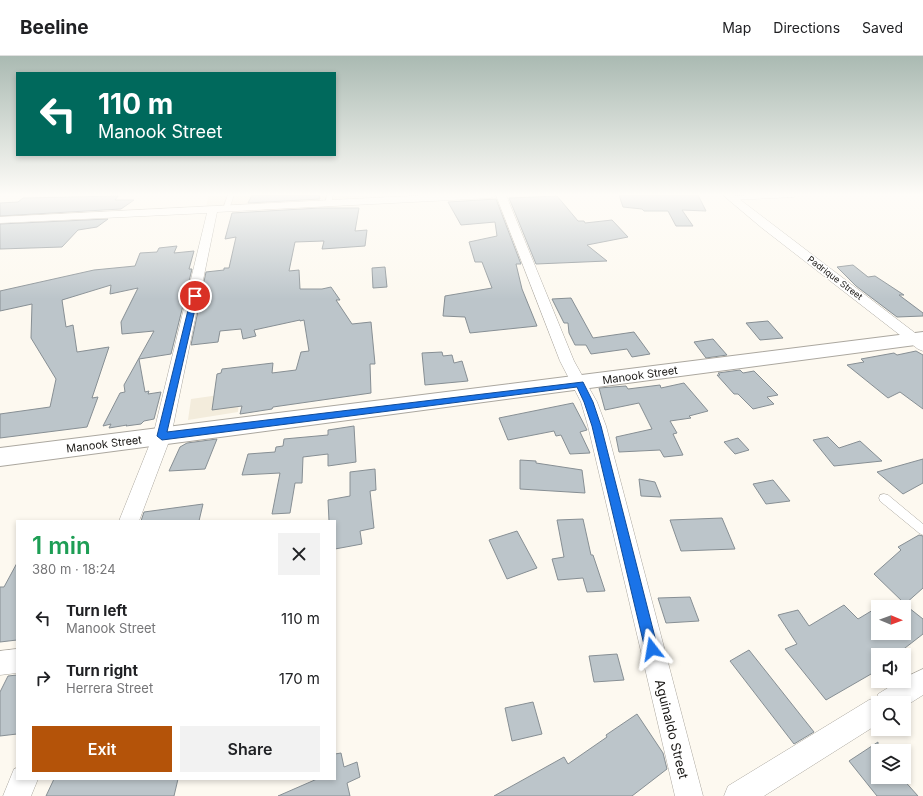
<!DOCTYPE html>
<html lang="en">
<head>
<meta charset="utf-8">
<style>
  :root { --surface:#fff; --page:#f2f2f2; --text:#202124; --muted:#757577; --line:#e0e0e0; --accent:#b45309 }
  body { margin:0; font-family:Inter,sans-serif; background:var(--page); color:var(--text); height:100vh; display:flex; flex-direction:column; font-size:15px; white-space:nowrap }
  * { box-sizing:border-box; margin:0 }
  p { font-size:13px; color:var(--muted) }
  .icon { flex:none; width:22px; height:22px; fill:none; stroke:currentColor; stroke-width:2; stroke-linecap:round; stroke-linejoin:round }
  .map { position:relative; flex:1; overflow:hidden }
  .details { position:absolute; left:16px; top:464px; width:320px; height:260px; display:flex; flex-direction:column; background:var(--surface); border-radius:0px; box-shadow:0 2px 6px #0003 }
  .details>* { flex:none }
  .hud { position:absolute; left:16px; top:16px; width:320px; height:84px; border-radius:0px; box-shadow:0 2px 6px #0003; background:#00695c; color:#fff; overflow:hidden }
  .needle { width:26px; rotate:91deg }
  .controls { position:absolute; left:871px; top:544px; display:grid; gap:8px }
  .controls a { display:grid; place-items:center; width:40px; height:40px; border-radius:0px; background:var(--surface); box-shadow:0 2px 6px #0003; font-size:20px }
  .pin { position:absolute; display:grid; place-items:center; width:34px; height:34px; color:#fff; margin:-17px; border:2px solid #fff; border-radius:50%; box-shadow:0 1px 4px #0007 }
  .me { position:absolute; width:44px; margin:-22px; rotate:346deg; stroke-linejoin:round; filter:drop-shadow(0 0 3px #0008) }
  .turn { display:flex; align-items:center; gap:14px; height:84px; padding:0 16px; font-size:18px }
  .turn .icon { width:52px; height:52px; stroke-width:2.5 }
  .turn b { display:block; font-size:28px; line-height:34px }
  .round { display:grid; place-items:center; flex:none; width:42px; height:42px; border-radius:0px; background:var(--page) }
  .headline { display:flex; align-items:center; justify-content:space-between; height:68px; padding:0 16px }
  h1 { font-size:24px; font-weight:600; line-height:30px; color:#1e9e55 }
  .primary-button { display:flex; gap:8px; margin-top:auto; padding:8px 16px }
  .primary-button a { flex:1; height:46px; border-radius:0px; background:var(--accent); color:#fff; font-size:16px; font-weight:600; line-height:46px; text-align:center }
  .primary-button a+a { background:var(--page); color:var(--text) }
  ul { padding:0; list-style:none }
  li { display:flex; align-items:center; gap:12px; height:60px; padding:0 16px }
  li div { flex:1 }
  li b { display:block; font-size:15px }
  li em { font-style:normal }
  header { display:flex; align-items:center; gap:24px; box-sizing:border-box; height:56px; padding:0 20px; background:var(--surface); border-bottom:1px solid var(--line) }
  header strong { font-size:19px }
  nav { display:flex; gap:22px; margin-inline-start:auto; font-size:14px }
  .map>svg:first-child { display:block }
  .built { fill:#f3ecdc }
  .building { fill:#bcc5ca; stroke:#878f94 }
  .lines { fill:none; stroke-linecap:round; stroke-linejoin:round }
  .lane-casing { stroke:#aba79f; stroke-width:1 }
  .street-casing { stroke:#aba79f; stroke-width:1 }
  .secondary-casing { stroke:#aba79f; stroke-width:2 }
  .lane { fill:#fff; fill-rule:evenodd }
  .street { fill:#fff; fill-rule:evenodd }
  .secondary { fill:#fff; fill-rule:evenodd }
  .route { fill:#1a73e8; stroke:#114b97 }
  .labels { text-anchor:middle; stroke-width:3; stroke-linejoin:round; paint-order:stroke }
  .far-street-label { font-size:9px; fill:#191714; stroke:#fff }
  .street-label { font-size:11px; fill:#191714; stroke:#fff }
  .near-street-label { font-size:13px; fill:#191714; stroke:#fff }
</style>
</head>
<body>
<header>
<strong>Beeline</strong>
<nav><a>Map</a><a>Directions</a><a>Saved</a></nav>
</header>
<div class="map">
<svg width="923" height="740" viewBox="0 0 923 740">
  <rect width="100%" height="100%" fill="#fdf9f0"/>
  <g class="built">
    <path d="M209,139h159v2l-162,9z"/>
    <path d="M240,336l-2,20 -50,8 3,-21z"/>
  </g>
  <g class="building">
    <path d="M252,139h67l1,4 -72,4z"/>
    <path d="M619,139h79l8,16 -24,-1 11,16h-17l-8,-15h-24l-2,-2 -19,-2z"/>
    <path d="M118,140l-3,4h19l-13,9 -121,7v-13l18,-1 5,-4z"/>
    <path d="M557,140l21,25h6l1,2 27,-3 16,17 -41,8 20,16 -71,3 -27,-66z"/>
    <path d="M496,143l25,65h-5l6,25 15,37 -67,7 -5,-16 -22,-1 2,-20 47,-8 -10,-26h-7l-6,-20 28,-6 -2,-14 -34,3 -13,-23z"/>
    <path d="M320,152h39l-4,23 12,-1 -2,16 -43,3 2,-8 -29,1 -6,29 10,-1 1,19h22l9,-2 9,13h-4l16,24 19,-2 4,42h-5l1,29 -98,14 -1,2 -32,5 2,-8 -30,4 5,-36 4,-1 1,-4 51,-6 -1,10 24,-3 5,-18 8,-1 -5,-31 -4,1v-1l-46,10 2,6 -13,3 -2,-10 -21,2 -2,11 -27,3 15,-73 18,-2v-2h5l7,-31 -11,2 7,-26z"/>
    <path d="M108,163l-11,8 -19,3 -16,17 -62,2v-25z"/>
    <path d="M177,190l-3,7 20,-2 -5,18h3l-21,85 -32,5 6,33 4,-1 -1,3 13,-2 -7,27 -10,2 -3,3 -15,2 1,-1 -18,3 2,-4 -8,2 17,-33 5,-1 -1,-7 30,-54 -32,3 -1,-12 17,-34 -28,6 1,-9 -49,15 4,27 7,-2 4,27 32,-5 -17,51 6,-1 -11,30 -87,11v-24l50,-7 6,-28 -25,-41 1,-34 -32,7v-20l94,-21 41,-4 5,-13 17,-1 2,-4z"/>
    <path d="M853,209l15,12 7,-1 29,19h-5l24,18v3l-26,1 -41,-31 -19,-19z"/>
    <path d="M385,211l2,20 -14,1 -1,-20z"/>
    <path d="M571,242l22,40 41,-6 16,22 -18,3 -5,-8 -36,5 -5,-9h-11l-6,-12 -1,-10h-4l-12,-24z"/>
    <path d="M768,265l15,17 -23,2 -14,-17z"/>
    <path d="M713,283l14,16 -21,3 -12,-16z"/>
    <path d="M916,295l7,4v54l-23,-17 -12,6 -41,-33 17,-3 -3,-3 33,-6 3,2z"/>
    <path d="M442,296l1,4 9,-1 2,8 8,-2 6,20 -43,4 -3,-32z"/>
    <path d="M740,314l3,3 11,-2 24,24 -11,2 7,7 -21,5 -15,-15h-4l-17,-19h3l-2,-2z"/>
    <path d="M684,327l24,28 -19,5 2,2 -21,3 7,12 -4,1 10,21 -19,2 -4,-7 -41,2 -3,-15 36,-8 -13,-26 -34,7 -6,-22 27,-2 2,3 32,-4 1,3z"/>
    <path d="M573,347l14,27 -7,2 10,21 -20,1 -9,-19 -5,1 -2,-5 -46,9 -9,-22z"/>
    <path d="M354,370l2,36 -28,4v-12l-25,3 -1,26h-7l-5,30 -18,1 8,-41 -38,2 6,-21 27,-2 1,-5 7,-1 1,-7 44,-4v-5z"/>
    <path d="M828,381l11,11 21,-7 22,20 -48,5 -21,-26z"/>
    <path d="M738,382l11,12 -14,4 -11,-12z"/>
    <path d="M217,383l-12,30 -36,2 11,-24 7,-4z"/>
    <path d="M923,403v24l-20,11 -26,-22z"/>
    <path d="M520,404l16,1v2l46,7 3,23 -65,-4z"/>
    <path d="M375,413l1,21 -6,1 4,37 -14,3 2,13 -27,5v-28h-6l-1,-21 22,-4v-24z"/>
    <path d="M639,423l16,3 6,15 -20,-1z"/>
    <path d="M773,424l17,21 -24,3 -13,-20z"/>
    <path d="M203,448l-4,17h-58l3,-9z"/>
    <path d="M722,462l13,31 -54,2 -11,-31z"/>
    <path d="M583,463l8,36h2l12,36 -18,1 -4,-14 -25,2 -6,-21 12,-2 -7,-37z"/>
    <path d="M517,475l20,37 -30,11 -18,-39z"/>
    <path d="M919,479l4,1v52l-18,16 -31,-30 27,-24 -3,-3z"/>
    <path d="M17,507v77l-17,2v-55h4z"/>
    <path d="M690,541l9,24 -33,2 -8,-25z"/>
    <path d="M904,548l19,15v15l-27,21h-18v15l-52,30 -41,-51 12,-5 -19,-29 20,-5 11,16 35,-21 14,14 20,-12v26h26z"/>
    <path d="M749,594l65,82 -20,12 -64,-83z"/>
    <path d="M617,598l7,26 -30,2 -5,-26z"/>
    <path d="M17,619v59l-17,2v-44l8,-16z"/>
    <path d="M533,646l9,32 -30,7 -7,-33z"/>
    <path d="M637,658l26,39 4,16 -35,27h-138l70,-39 4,7 39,-27 -1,-2z"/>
    <path d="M878,686v35h23l17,19h-41l-28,-35z"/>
    <path d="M341,697l3,14 13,-5 3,15 -13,6 3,13h-72l39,-17h18v-25z"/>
    <path d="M54,723h124l-4,17h-128z"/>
  </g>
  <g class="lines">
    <g class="lane-casing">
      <g id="lane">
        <path d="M228,139h6l-5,14 -3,2 -3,-2z"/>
        <path d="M327,139h6l-2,9 -3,2 -3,-2z"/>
        <path d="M759,139h38l-3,2 -62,3 -3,-2 3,-2z"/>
        <path d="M884,438l4,1 35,29v11l-4,-2 -39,-32 -1,-3 1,-3z"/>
      </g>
    </g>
    <g class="street-casing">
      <g id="street">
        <path d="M430,139h66l-5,3 -274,14 -46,224 -32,85h-20l34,-85 54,-223 -207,10v-6z"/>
        <path d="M496,139h10l68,166 23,41 9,24 97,370h-28l-87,-370 -7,-24 -21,-41z"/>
        <path d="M723,139h11l189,144v12l-5,-2 -156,-121z"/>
        <path d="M17,593v24l-17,2v-24z"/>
        <path d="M923,613v26l-19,12v-4h-26v21l-114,72h-40l4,-10 141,-86 8,-3 1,-3 21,-13h5v-3z"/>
        <path d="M17,712v11h21l-7,17h-28l11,-27z"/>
      </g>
    </g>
    <g class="secondary-casing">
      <path id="secondary" d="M923,276v12l-923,122v-18z"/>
    </g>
    <use href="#lane" class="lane"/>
    <use href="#street" class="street"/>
    <use href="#secondary" class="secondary"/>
  </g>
  <linearGradient id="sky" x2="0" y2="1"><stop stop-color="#aabab2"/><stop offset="0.57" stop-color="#fefcf8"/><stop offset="1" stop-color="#fefcf8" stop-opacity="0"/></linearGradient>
  <rect width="923" height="243" fill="url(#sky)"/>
  <path class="route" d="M192,238l6,2 -31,136 416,-50 10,20 8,24 57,223 -2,4 -4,2 -5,-2 -2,-4 -53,-223 -8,-24 -7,-15 -415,53 -5,-4z"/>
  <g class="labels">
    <g class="far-street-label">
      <text transform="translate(835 222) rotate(37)" y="3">Padrique Street</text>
    </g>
    <g class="street-label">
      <text transform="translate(640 319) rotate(-8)" y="4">Manook Street</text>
      <text transform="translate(104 388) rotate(-7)" y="4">Manook Street</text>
    </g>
    <g class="near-street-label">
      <text transform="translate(672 673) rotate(76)" y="5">Aguinaldo Street</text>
    </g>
  </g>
</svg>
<div class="controls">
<a><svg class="needle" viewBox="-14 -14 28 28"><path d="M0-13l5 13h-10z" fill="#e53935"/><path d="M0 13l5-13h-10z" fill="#757577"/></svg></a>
<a><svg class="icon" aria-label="sound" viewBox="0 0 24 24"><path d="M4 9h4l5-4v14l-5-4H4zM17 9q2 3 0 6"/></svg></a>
<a><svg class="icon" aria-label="search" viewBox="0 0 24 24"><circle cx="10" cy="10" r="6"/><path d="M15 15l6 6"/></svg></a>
<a><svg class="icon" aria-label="layers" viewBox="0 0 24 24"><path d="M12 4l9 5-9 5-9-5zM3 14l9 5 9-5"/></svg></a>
</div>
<div class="pin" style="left:195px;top:240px;background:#d93025"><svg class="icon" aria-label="arrive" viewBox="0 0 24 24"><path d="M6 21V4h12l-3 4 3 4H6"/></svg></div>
<svg class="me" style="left:652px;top:593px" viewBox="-20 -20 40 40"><path d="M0-17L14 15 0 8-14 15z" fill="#1a73e8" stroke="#fff" stroke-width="4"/></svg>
<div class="hud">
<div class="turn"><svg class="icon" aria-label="left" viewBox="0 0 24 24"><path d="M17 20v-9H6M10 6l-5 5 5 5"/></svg><div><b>110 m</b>Manook Street</div></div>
</div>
<section class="details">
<div class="headline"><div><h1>1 min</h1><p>380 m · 18:24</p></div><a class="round"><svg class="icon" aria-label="close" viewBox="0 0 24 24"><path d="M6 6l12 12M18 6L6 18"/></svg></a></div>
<ul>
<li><svg class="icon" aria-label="left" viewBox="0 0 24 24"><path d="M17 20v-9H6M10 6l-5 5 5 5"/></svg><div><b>Turn left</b><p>Manook Street</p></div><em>110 m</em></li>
<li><svg class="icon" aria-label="right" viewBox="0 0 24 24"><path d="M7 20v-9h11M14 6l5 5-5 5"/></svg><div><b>Turn right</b><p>Herrera Street</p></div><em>170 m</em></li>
</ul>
<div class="primary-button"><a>Exit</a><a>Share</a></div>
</section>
</div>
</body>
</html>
